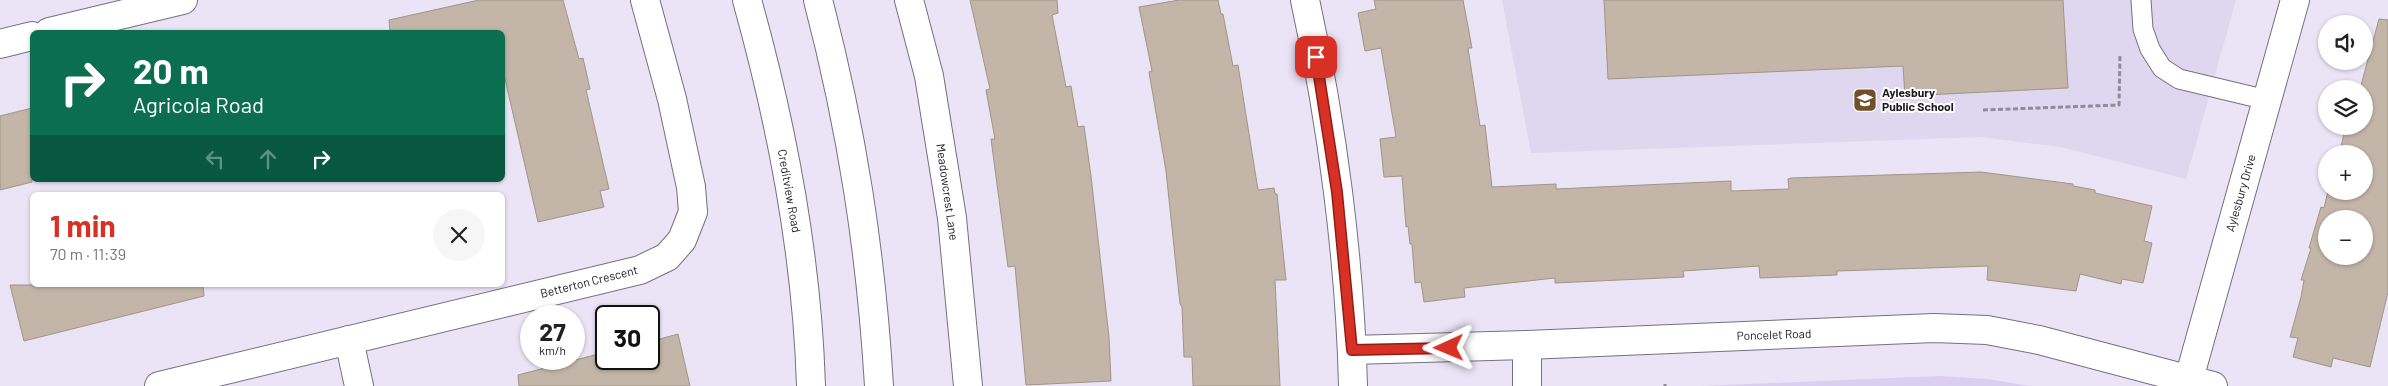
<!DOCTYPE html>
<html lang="en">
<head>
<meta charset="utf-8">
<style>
  :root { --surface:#fff; --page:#f6f6f6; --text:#222; --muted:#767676; --accent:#d93025 }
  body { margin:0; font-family:Barlow,sans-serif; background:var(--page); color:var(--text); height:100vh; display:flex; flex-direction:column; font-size:19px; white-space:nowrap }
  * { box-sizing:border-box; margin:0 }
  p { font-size:16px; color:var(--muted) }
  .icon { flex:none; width:28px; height:28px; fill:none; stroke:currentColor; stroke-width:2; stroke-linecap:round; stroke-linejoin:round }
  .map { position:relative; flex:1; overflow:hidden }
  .side { position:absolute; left:30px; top:192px; width:475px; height:95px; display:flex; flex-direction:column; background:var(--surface); border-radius:8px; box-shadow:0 1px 4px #0004 }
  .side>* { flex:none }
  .banner { position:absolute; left:30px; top:30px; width:475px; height:152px; border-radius:8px; box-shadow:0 1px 4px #0004; background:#0b6e4f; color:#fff; overflow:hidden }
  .buttons { position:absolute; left:2318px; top:15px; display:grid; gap:10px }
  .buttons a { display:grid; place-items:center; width:55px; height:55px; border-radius:50%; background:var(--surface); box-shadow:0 1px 4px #0004; font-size:25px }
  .speed { position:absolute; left:520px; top:305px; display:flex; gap:10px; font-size:25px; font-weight:700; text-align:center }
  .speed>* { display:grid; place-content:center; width:65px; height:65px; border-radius:50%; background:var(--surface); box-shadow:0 1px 4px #0004; line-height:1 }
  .speed small { font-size:12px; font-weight:400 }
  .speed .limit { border:2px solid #111; border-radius:8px; background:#fff; color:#111 }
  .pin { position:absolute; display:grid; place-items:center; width:42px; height:42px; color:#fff; margin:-21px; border-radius:10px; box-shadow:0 2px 8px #0006 }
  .me { position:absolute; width:55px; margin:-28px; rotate:269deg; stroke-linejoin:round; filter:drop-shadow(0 0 4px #0008) }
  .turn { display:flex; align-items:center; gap:18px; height:105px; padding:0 20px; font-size:22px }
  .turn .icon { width:65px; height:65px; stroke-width:2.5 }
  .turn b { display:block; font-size:35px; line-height:42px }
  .lanes { display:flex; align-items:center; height:48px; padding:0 20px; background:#0003; justify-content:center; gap:25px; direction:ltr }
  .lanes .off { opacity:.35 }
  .round { display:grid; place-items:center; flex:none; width:52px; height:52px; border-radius:26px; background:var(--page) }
  .overview { display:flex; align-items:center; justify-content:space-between; height:85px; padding:0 20px }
  h1 { font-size:30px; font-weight:700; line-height:38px; color:var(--accent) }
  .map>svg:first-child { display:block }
  .built { fill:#dfd7f0 }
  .green { fill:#dacfef }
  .building { fill:#c3b5a7; stroke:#a29487; fill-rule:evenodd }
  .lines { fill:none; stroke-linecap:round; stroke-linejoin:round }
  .service-casing { stroke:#757080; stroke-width:21 }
  .minor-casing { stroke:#757080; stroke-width:30 }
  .secondary-casing { stroke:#757080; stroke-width:30 }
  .path { stroke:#8f8b97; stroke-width:3; stroke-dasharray:5 2.5; stroke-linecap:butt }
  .service { stroke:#fff; stroke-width:19 }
  .minor { stroke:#fff; stroke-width:28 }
  .secondary { stroke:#fff; stroke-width:28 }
  .route-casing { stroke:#8d1f18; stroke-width:12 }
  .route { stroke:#d93025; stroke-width:9 }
  .labels { text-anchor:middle; stroke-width:4; stroke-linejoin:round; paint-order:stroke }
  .poi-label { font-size:12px; font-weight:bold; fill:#19171d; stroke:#fff; text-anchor:start }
  .street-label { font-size:12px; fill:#19171d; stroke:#fff }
</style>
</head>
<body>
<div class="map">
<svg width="2388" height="386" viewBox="0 0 2388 386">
  <rect width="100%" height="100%" fill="#eae4f6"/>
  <path class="built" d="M1502,0h734l-50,179 -125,-32 -80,-10 -450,16z"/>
  <path class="green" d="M1940,376l47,3 43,7h-330z"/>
  <g class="building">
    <path d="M479,0h84l16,59 4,-1 7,31 -4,1 23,99 -9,2 4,16 -66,15 -36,-156v-34h-112l-1,-12z"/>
    <path d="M970,0h87l1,13 -6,2 14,72 5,-1 7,41 6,-1 7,50 18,161 2,44 -85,4 -11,-119 -7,1 -17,-128h4l-9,-49 4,-1z"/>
    <path d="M1179,0h39l3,14h2l10,52 5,-1 20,125 16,-2 1,6h2l9,86h-11l5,106h-87l-1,-29h-8l-2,-50 -2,-3 -14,-133 -17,-99 3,-1 -13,-64z"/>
    <path d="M1374,0h89l9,48h-4l12,78 5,-1 7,62 64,-3v5l175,-8v10l58,-2 -1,-10 3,-1 190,-6 92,12v2l22,4v3l57,13 -8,35 8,2 -9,40 -21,-4 -1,5 -41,-10 -4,17 -89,-11 1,-14 -151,5v4l-77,3 -1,-12 -76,5 1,6 -129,6v-5l-91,10 1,9 -41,5 -3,-20 -6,1 -3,-39h-2l-2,-18 -2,1 -4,-51 -18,1 -4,-38 16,-2 -15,-89 -16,3 -7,-38 18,-4z"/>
    <path d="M1604,0h459l5,88 -163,8 -2,-30 -295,13z"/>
    <path d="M2379,19l9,1v272l-18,75 -37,-9 -2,9 -38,-10 5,-19 -8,-1 11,-40 3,-17h-3l10,-32h-2l12,-41 3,1 4,-17h36v-37h-25l7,-28h18v-37h-4zM2326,219h38v37h-38z"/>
    <path d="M32,108v74l-32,8v-74z"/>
    <path d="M10,285h193l1,11 -180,45z"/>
    <path d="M678,334l12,52h-171l-1,-11 88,-23v7h43v-17z"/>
  </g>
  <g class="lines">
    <g class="service-casing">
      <path id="service" d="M2141,0l2,29 7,20 12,19 17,11 88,21"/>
    </g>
    <g class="minor-casing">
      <g id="minor">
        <path d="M909,0l20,76 23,142 16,168"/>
        <path d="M1305,0c27,123 45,260 48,386"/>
        <path d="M49,32l134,-32"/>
        <path d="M0,44l32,-8"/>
        <path d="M349,340l10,46"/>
        <path d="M1527,345v41"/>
        <path d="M1352,350l175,-5 407,-17 53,2 52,10 174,46"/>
        <path d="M159,386l481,-116 27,-13 15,-17 11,-28 -2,-25 -19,-88 -27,-99"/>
        <path d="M2187,386l108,-386"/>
      </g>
    </g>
    <g class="secondary-casing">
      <g id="secondary">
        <path d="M747,0c35,125 60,256 64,386"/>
        <path d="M818,0c34,130 53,252 61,386"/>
      </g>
    </g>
    <g class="path">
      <path d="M1983,110l136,-5 1,-50"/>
      <path d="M1665,386v-2"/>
    </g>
    <use href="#service" class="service"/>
    <use href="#minor" class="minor"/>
    <use href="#secondary" class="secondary"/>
  </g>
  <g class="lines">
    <g class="route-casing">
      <path id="route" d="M1316,57l21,135 15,158 97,-2"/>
    </g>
    <use href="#route" class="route"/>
  </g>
  <defs>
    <g id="school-square" transform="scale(1.25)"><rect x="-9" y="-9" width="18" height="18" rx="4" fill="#724f28" stroke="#fff"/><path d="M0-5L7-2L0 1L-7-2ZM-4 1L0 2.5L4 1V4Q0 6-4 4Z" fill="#fff"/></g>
  </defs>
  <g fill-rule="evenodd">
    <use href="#school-square" x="1865" y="100"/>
  </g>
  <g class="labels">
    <g class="poi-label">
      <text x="1882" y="97">Aylesbury<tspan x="1882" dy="14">Public School</tspan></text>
    </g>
    <g class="street-label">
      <text transform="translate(789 191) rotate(80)" y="4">Creditview Road</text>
      <text transform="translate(947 192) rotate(82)" y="4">Meadowcrest Lane</text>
      <text transform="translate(2241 193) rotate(-74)" y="4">Aylesbury Drive</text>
      <text transform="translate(589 282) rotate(-14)" y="4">Betterton Crescent</text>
      <text transform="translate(1774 335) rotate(-2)" y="4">Poncelet Road</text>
    </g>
  </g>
</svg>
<div class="buttons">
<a><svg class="icon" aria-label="sound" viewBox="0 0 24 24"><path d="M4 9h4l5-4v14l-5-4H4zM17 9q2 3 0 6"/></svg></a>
<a><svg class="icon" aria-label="layers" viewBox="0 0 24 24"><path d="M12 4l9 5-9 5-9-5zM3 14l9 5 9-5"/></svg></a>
<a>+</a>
<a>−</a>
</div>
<div class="speed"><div>27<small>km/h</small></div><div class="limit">30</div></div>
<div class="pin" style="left:1316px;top:57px;background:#d93025"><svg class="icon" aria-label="arrive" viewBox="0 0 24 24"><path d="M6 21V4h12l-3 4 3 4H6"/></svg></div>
<svg class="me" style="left:1449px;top:348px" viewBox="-20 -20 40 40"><path d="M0-17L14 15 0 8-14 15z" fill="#d93025" stroke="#fff" stroke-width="4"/></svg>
<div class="banner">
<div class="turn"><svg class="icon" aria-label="right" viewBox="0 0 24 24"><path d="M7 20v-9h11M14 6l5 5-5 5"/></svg><div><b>20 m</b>Agricola Road</div></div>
<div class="lanes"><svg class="icon off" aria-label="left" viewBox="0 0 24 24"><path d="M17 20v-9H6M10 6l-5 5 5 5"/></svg><svg class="icon off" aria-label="ahead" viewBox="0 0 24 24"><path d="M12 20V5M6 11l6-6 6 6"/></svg><svg class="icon" aria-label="right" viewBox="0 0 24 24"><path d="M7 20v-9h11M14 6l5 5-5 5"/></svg></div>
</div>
<section class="side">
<div class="overview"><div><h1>1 min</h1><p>70 m · 11:39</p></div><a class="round"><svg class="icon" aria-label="close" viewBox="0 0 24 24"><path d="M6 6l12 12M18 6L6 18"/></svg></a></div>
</section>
</div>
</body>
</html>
